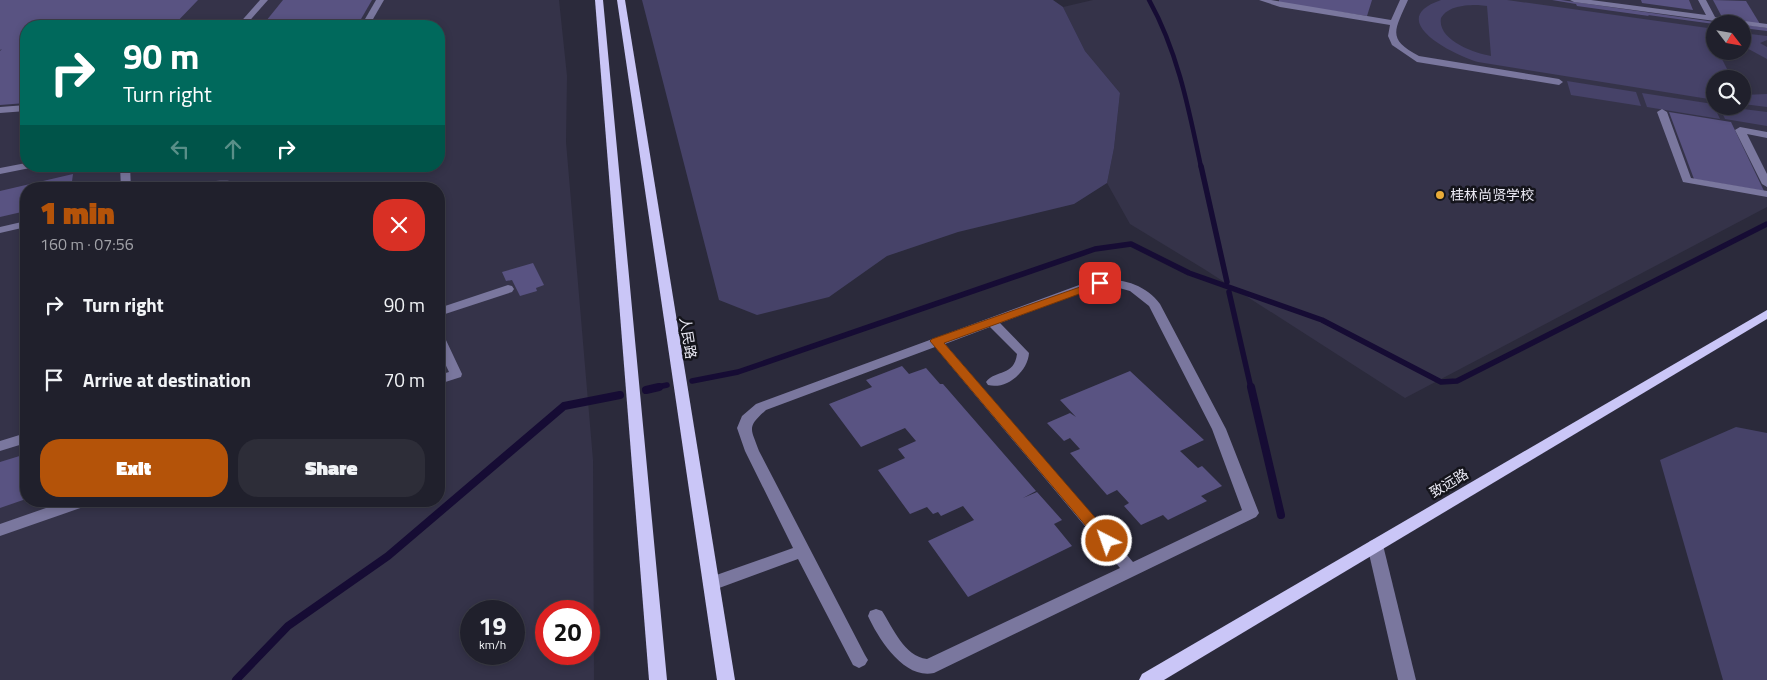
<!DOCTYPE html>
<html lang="en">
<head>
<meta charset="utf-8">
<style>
  :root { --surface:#20202c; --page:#2d2d38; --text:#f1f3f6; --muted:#a2a3a9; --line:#3d3e48; --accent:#b45309 }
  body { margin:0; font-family:"Titillium Web","Noto Sans SC",sans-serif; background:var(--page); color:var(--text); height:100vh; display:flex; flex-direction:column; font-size:19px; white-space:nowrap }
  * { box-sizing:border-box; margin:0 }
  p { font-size:16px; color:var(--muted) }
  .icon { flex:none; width:28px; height:28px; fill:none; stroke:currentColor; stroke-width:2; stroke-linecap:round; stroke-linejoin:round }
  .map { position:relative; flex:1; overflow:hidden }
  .details { position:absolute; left:20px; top:182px; width:425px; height:325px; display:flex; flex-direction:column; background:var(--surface); border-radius:20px; box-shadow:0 2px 8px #0003,0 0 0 1px var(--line) }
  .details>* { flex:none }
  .guide { position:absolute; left:20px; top:20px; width:425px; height:152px; border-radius:20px; box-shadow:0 2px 8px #0003,0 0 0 1px var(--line); background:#00695c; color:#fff; overflow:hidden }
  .needle { width:32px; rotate:121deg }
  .fabs { position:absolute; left:1706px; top:15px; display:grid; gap:10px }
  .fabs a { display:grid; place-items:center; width:45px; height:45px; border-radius:50%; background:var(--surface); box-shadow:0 2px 8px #0003,0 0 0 1px var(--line); font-size:25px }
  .speed { position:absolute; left:460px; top:600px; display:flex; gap:10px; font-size:25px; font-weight:700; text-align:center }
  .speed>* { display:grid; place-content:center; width:65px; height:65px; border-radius:50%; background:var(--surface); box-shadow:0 2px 8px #0003,0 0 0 1px var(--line); line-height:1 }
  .speed small { font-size:12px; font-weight:400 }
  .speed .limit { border:8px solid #d22; background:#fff; color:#111 }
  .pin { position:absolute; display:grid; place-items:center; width:42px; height:42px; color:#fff; margin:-21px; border-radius:10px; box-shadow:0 2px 8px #0006 }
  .me { position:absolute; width:55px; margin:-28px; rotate:319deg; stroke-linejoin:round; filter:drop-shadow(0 0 4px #0008) }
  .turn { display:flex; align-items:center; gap:18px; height:105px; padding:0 20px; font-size:22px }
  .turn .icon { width:65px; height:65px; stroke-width:2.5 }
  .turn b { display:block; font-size:35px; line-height:42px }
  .lanes { display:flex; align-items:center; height:48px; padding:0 20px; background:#0003; justify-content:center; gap:25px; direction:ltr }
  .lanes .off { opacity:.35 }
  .round { display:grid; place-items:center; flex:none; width:52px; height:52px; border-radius:20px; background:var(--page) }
  .head { display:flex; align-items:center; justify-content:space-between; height:85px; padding:0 20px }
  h1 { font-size:30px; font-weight:800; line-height:38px; color:var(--accent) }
  .cta { display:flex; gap:10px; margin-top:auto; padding:10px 20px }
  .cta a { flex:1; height:58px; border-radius:20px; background:var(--accent); color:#fff; font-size:20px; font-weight:800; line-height:58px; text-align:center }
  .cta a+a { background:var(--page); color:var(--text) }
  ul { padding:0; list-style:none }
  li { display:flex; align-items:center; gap:15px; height:75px; padding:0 20px }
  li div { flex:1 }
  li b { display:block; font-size:19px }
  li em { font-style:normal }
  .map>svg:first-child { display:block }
  .built { fill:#353349; fill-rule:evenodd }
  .green { fill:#464268; fill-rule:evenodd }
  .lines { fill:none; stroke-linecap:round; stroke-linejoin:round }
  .stream-far2 { stroke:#160c34; stroke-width:4.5 }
  .stream-far1 { stroke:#160c34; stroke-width:5.5 }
  .stream { stroke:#160c34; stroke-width:8 }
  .building { fill:#595382 }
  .minor { fill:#7a779e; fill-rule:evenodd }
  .major { fill:#cac6f7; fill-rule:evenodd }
  .route { fill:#b45309; stroke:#753606 }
  .poi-dot { fill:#e9ab38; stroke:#14141b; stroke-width:2 }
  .labels { text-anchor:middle; stroke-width:5; stroke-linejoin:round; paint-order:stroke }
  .poi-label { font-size:14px; fill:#eae9f4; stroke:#14141b; text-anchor:start }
  .street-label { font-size:14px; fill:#eae9f4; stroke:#14141b }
</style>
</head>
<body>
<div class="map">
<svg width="1767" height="680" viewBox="0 0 1767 680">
  <rect width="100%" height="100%" fill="#2b2a3b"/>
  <g class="built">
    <path d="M0,0h559l8,76 -1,66 27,318 1,220h-594zM26,26h413v140h-413zM26,189h413v312h-413zM471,611h43v43h-43zM546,611h43v43h-43z"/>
    <path d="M1093,0h674v207l-362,191 -201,-129 -74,-45 -23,-41 7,-35 6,-55 -35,-42 -22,-44zM1715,24h27v27h-27zM1715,79h27v27h-27z"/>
  </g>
  <g class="green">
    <path d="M642,0h411l10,7 22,44 35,42 -6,55 -7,35 -33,21 -116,28 -71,24 -58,41 -72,18 -38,-15z"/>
    <path d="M1441,0h66l208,29v8h-4l4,8v6h3l14,28h-17v21l-237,-38c-24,-7 -95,-42 -37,-62zM1478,5l9,1 4,50c-17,-3 -54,-16 -50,-38 7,-12 24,-13 37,-13z"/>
    <path d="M1742,33l25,3v4l-7,3 7,4v12l-24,-13z"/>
    <path d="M1567,81l69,11 5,14 -70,-11z"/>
    <path d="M1642,93l71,11 7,15 -73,-12z"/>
    <path d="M1767,94v13l-24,-3v-9z"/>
    <path d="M1719,106l48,6v14l-42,-7z"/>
    <path d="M1736,427l31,6v247h-44l-63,-220z"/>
  </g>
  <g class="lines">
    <path class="stream-far2" d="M1149,0c29,52 40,110 52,167"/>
    <g class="stream-far1">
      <path d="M1201,166l26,116"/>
      <path d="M1229,292l22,96"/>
      <path d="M692,381l46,-9 357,-123 36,-5 58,29 133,47 119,62 16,-1 310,-157"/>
      <path d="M653,388l14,-3"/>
    </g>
    <g class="stream">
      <path d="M1251,387l30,128"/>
      <path d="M646,390l13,-3"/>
      <path d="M236,680l52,-54 100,-70 176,-150 56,-11"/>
    </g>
  </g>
  <g class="building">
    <path d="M0,0h198l-25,26h-147v77l-26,2v-54l2,-2 -2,1z"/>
    <path d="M283,0h89l-15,26h-95z"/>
    <path d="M1279,0h93l-5,16 -88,-13z"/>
    <path d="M1552,0h9l168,24h-15l-66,-9 1,1 -72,-10 -1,-2z"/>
    <path d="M1641,0h48l4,10 -51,-7z"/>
    <path d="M1713,0l33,1 14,23 -37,-5z"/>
    <path d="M1742,24l25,4v3l-25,-3z"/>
    <path d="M1669,112l62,10 33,69 -70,-12z"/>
    <path d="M73,174l-2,15h-45v22l-26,6v-26z"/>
    <path d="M533,263l11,22 -8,3 1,3 -17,5 -8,-16 -6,1 -4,-9z"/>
    <path d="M902,366l7,8 17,-6 14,16h3l93,107 -13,7 14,-6 25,28 -8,4 18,22 -104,51 -40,-56 46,-21 -11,-14 -22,10 -3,-4 -5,2 -6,-7 -17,7 -32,-44 27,-12 -7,-9 18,-8 -11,-13 -44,19 -32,-43 43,-17 -6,-7z"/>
    <path d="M1130,371l74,69 -24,11 18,17 4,-2 20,20 -21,10 6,5 -39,19 -5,-5 -22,10 -17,-19 5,-3 -12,-13 -10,5 -37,-42 10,-4 -10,-11 -6,3 -17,-18 23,-10 6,4 -16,-17z"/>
    <path d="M26,454v45l-26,9v-46z"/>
  </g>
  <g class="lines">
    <g class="minor">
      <path d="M260,0h8l-23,26h-8z"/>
      <path d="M376,0h8l-15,26h-8z"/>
      <path d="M1259,0h12l120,20 9,-20h8c-13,30 -22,39 11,56l140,23 4,3 -4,3 -142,-23 -25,-17 -4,-9 2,-11 -110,-18z"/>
      <path d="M1570,0h21l115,15 -8,-15h8l9,17 52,7v4l-193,-26z"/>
      <path d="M26,105v6l-26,2v-6z"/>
      <path d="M1662,109l5,3 24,66 76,13v6l-84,-15 -26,-70z"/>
      <path d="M1740,127l27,5v6l-20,-4 20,40v13l-5,-3 -27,-54z"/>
      <path d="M26,163v3h5l-1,2 -30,6v-6z"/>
      <path d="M120,166h10l1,23h-10z"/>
      <path d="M216,181c12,-1 27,0 36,8l-28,-2 -44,2 5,-3z"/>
      <path d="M26,221v6l-26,6v-6z"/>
      <path d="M1103,279c22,0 44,7 57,25l66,125 33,84 -3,4 -322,156c-30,7 -56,-35 -66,-57l2,-5 6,-2 6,2c11,17 22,45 45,48l193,-91 -185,-221 -169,63c-20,18 -15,18 -7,41l106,204 3,5 -3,5 -6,3 -6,-3 -55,-106 -87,32 -6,-2 -2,-5 2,-5 88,-31 -48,-97 -8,-23 5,-12 14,-12 334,-123zM1112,286l18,5 19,15 63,123 30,81 -109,52 -188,-218 45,-17 27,27c-3,23 -21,15 -31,28l2,3c19,5 40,-14 41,-32l-29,-30 96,-36z"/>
      <path d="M508,285l4,1 2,3 -2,3 -73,24v-8z"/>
      <path d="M439,334l6,4 17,36 -1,3 -22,7v-9l10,-3 -10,-21z"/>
      <path d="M26,433v10l-26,8v-10z"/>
      <path d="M66,501h25l-2,4 -89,31v-12z"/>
      <path d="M1375,539l5,2 3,4 33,135h-18l-31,-135 3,-4z"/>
    </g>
    <g class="major">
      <path d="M595,0h8l64,680h-18z"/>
      <path d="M617,0h8l110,680h-18z"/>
      <path d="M1767,310v9l-603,361h-25l3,-6z"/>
    </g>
  </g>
  <path class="route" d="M1100,280l4,1 2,2 -2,2 -160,58 168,194 2,4 -2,4 -5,2 -5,-2 -172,-204 2,-2z"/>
  <circle class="poi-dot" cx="1440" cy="195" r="5"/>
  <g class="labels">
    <g class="poi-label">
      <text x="1450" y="200">桂林尚贤学校</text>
    </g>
    <g class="street-label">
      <text transform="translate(688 338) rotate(81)" y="5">人民路</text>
      <text transform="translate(1449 483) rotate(-31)" y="5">致远路</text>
    </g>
  </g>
</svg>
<div class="fabs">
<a><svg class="needle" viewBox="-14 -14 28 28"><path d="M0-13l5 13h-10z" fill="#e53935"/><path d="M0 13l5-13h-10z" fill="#a2a3a9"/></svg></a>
<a><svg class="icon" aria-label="search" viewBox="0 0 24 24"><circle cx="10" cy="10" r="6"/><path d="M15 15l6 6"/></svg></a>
</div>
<div class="speed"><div>19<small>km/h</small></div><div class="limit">20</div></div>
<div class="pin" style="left:1100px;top:283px;background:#d93025"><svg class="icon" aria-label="arrive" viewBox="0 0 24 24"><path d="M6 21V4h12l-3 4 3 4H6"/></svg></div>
<svg class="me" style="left:1107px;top:541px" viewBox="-20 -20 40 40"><circle r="17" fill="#b45309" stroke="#fff" stroke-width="3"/><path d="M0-11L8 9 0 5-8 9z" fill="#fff"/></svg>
<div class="guide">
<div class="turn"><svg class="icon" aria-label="right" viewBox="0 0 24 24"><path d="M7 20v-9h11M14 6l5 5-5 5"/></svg><div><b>90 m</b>Turn right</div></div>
<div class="lanes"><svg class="icon off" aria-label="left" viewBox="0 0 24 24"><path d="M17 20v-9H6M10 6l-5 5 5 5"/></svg><svg class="icon off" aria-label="ahead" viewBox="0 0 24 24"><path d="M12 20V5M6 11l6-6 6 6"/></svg><svg class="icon" aria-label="right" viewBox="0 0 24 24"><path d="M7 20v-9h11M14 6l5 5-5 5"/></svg></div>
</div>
<section class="details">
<div class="head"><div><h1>1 min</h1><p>160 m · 07:56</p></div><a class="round" style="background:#d93025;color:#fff"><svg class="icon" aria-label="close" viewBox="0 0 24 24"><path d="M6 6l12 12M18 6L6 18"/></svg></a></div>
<ul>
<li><svg class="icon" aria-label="right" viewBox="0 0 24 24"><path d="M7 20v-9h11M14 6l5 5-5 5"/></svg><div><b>Turn right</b></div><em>90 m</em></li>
<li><svg class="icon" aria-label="arrive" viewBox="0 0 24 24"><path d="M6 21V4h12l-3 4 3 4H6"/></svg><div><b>Arrive at destination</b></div><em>70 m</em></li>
</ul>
<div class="cta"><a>Exit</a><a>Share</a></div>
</section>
</div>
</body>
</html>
